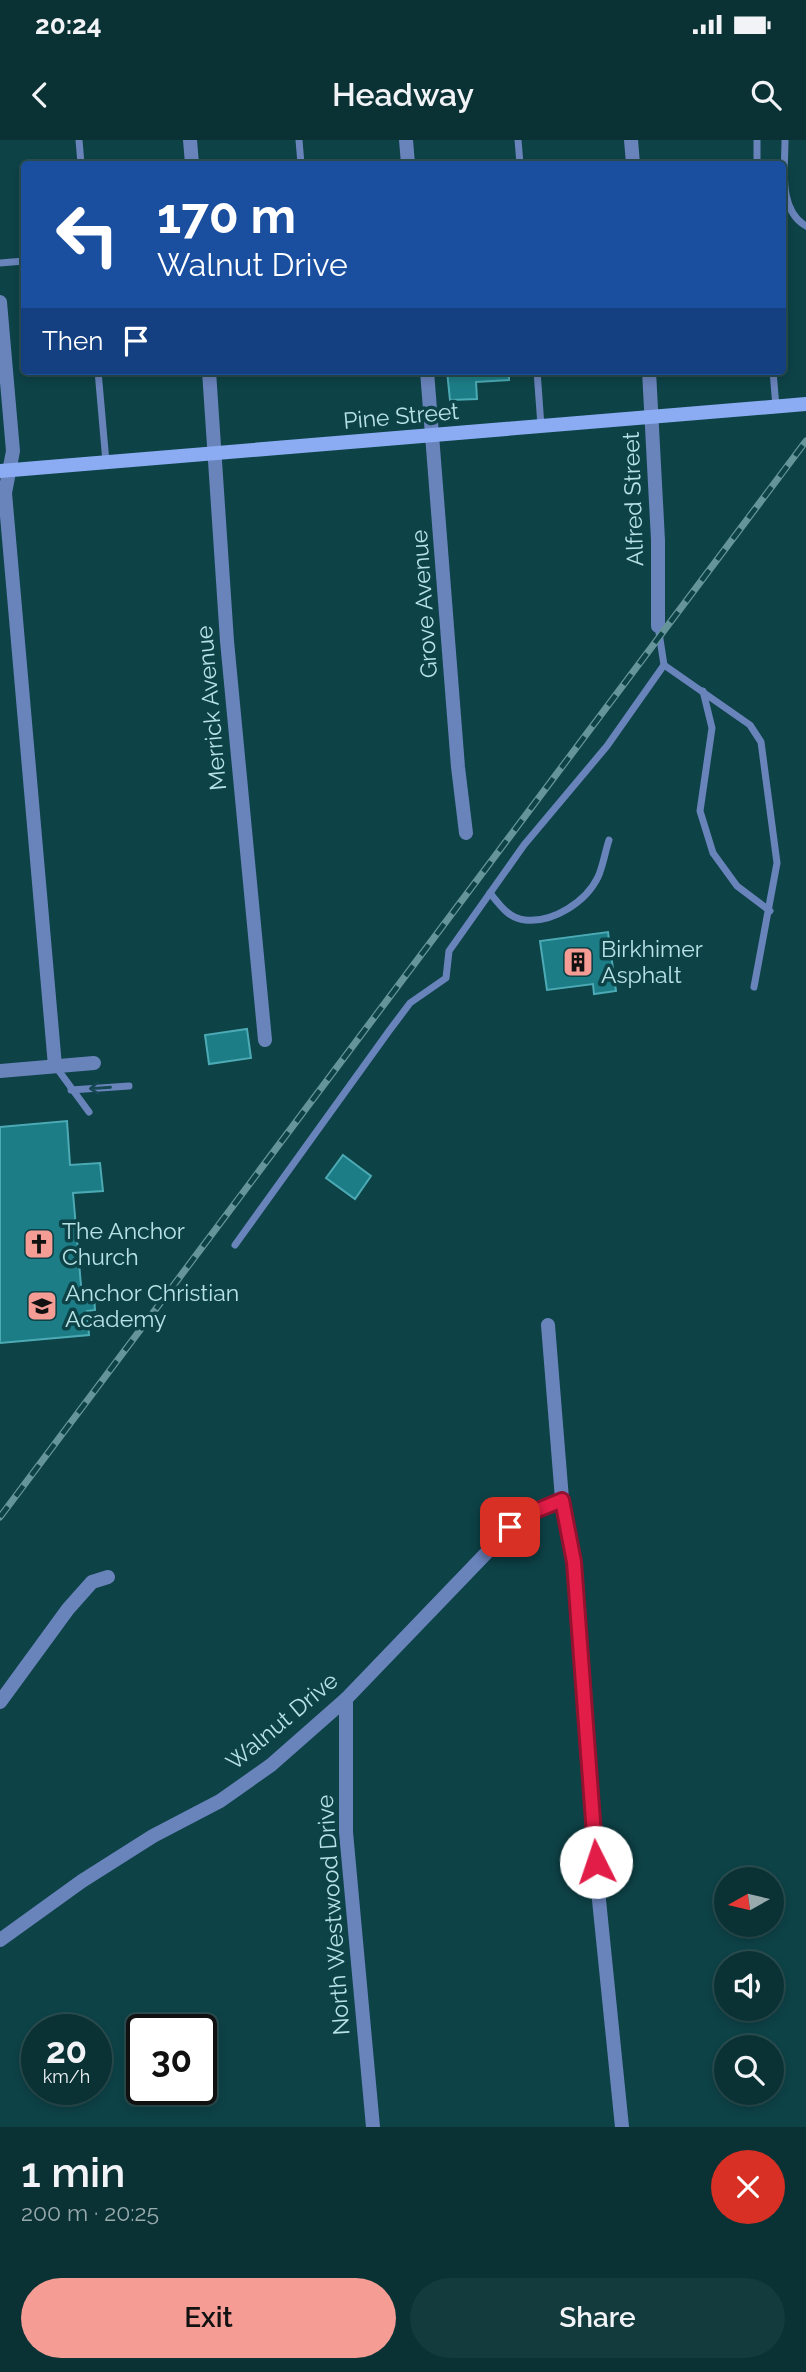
<!DOCTYPE html>
<html lang="en">
<head>
<meta charset="utf-8">
<style>
  :root { --surface:#0a3235; --page:#133a3d; --text:#f1f3f6; --muted:#99aaad; --line:#2a4d50; --accent:#f59c95 }
  body { margin:0; font-family:Raleway,sans-serif; background:var(--page); color:var(--text); height:100vh; display:flex; flex-direction:column; font-size:26px; white-space:nowrap }
  * { box-sizing:border-box; margin:0 }
  p { font-size:23px; color:var(--muted) }
  .icon { flex:none; width:38px; height:38px; fill:none; stroke:currentColor; stroke-width:2; stroke-linecap:round; stroke-linejoin:round }
  .map { position:relative; height:1987px; overflow:hidden }
  .panel { display:flex; flex-direction:column; background:var(--surface); flex:1 }
  .panel>* { flex:none }
  .guide { position:absolute; left:21px; top:21px; width:765px; height:214px; border-radius:7px; box-shadow:0 4px 10px #0003,0 0 0 2px var(--line); background:#1a4fa0; color:#fff; overflow:hidden }
  .needle { width:46px; rotate:262deg }
  .fabs { position:absolute; left:714px; top:1727px; display:grid; gap:14px }
  .fabs a { display:grid; place-items:center; width:70px; height:70px; border-radius:50%; background:var(--surface); box-shadow:0 4px 10px #0003,0 0 0 2px var(--line); font-size:35px }
  .speed { position:absolute; left:21px; top:1874px; display:flex; gap:14px; font-size:35px; font-weight:700; text-align:center }
  .speed>* { display:grid; place-content:center; width:91px; height:91px; border-radius:50%; background:var(--surface); box-shadow:0 4px 10px #0003,0 0 0 2px var(--line); line-height:1 }
  .speed small { font-size:18px; font-weight:400 }
  .speed .limit { border:4px solid #111; border-radius:10px; background:#fff; color:#111 }
  .pin { position:absolute; display:grid; place-items:center; width:60px; height:60px; color:#fff; margin:-30px; border-radius:14px; box-shadow:0 4px 10px #0006 }
  .me { position:absolute; width:77px; margin:-38px; rotate:356deg; stroke-linejoin:round; filter:drop-shadow(0 0 5px #0008) }
  .turn { display:flex; align-items:center; gap:24px; height:147px; padding:0 21px; font-size:32px }
  .turn .icon { width:91px; height:91px; stroke-width:2.5 }
  .turn b { display:block; font-size:49px; line-height:60px }
  .then { display:flex; align-items:center; height:66px; padding:0 21px; background:#0003; gap:14px; font-size:26px }
  .round { display:grid; place-items:center; flex:none; width:74px; height:74px; border-radius:37px; background:var(--page) }
  .head { display:flex; align-items:center; justify-content:space-between; height:119px; padding:0 21px }
  h1 { font-size:42px; font-weight:600; line-height:52px }
  .button { display:flex; gap:14px; margin-top:auto; padding:14px 21px }
  .button a { flex:1; height:80px; border-radius:42px; background:var(--accent); color:#111; font-size:28px; font-weight:600; line-height:80px; text-align:center }
  .button a+a { background:var(--page); color:var(--text) }
  .status { display:flex; justify-content:space-between; align-items:center; height:49px; padding:0 35px; background:var(--surface); direction:ltr }
  .status svg { height:19px; fill:currentColor }
  header { display:flex; justify-content:space-between; align-items:center; height:91px; padding:0 21px; background:var(--surface); font-size:32px; font-weight:600 }
  .map>svg:first-child { display:block }
  .building { fill:#1d7d86; stroke:#4caab4; stroke-width:2 }
  .lines { fill:none; stroke-linecap:round; stroke-linejoin:round }
  .service { stroke:#6983bb; stroke-width:7 }
  .minor { stroke:#6983bb; stroke-width:14 }
  .secondary { stroke:#8bacf3; stroke-width:14 }
  .rail-casing { stroke:#659599; stroke-width:7 }
  .rail { stroke:#0d4247; stroke-width:4.5; stroke-dasharray:13; stroke-linecap:butt }
  .oneway { stroke:#164853 }
  .route-casing { stroke:#92132f; stroke-width:18 }
  .route { stroke:#e11d48; stroke-width:12 }
  .labels { text-anchor:middle; stroke-width:7; stroke-linejoin:round; paint-order:stroke }
  .street-label { font-size:23px; fill:#b7e2e6; stroke:#0d4247 }
  .poi-label { font-size:23px; fill:#b7e2e6; stroke:#0d4247; text-anchor:start }
</style>
</head>
<body>
<div class="status"><b>20:24</b><svg viewBox="0 0 49 12"><path d="M0 12V9h3v3zM5 12V6h3v6zM10 12V3h3v9zM15 12V0h3v12zM26 1h20v11H26zM47 4h2v5h-2z"/></svg></div>
<header><svg class="icon" aria-label="back" viewBox="0 0 24 24"><path d="M15 5l-7 7 7 7"/></svg>Headway<svg class="icon" aria-label="search" viewBox="0 0 24 24"><circle cx="10" cy="10" r="6"/><path d="M15 15l6 6"/></svg></header>
<div class="map">
<svg width="806" height="1987" viewBox="0 0 806 1987">
  <rect width="100%" height="100%" fill="#0d4247"/>
  <g class="building">
    <path d="M447,231h62v9l-33,2 1,17 -27,1z"/>
    <path d="M608,792l8,59 -22,3 -1,-10 -46,6 -7,-49z"/>
    <path d="M247,889l4,29 -42,6 -4,-29z"/>
    <path d="M67,981l3,44 30,-2 3,28 -30,2 9,104 12,-1 1,14 -8,1 2,24 -89,8v-216z"/>
    <path d="M343,1015l28,21 -16,23 -29,-21z"/>
  </g>
  <g class="lines">
    <g class="service">
      <path d="M79,0l2,24"/>
      <path d="M299,0l2,24"/>
      <path d="M518,0l2,24"/>
      <path d="M757,0v24"/>
      <path d="M785,0c0,28 -7,70 21,86"/>
      <path d="M0,123l24,-2"/>
      <path d="M98,231l8,91"/>
      <path d="M537,231l4,55"/>
      <path d="M773,231l3,36"/>
      <path d="M664,525l86,60 11,17 16,121 -23,124"/>
      <path d="M703,551l9,37 -12,83 13,42 24,33 33,25"/>
      <path d="M490,753c9,11 19,26 35,27 28,3 61,-18 73,-43 5,-11 7,-25 11,-37"/>
      <path d="M56,927l33,45"/>
      <path d="M71,950l58,-4"/>
      <path d="M235,1105l154,-214 21,-28 36,-25 3,-27 75,-106 83,-99 57,-81 -6,-39"/>
    </g>
    <g class="minor">
      <path d="M190,0l2,24"/>
      <path d="M406,0l2,24"/>
      <path d="M631,0l2,24"/>
      <path d="M0,162l13,149 -8,42 50,573"/>
      <path d="M209,231l18,270 38,399"/>
      <path d="M427,231l31,396 8,66"/>
      <path d="M649,231l9,169v86"/>
      <path d="M0,931l94,-8"/>
      <path d="M548,1185l14,174 12,63 24,328 24,237"/>
      <path d="M346,1559v133l27,295"/>
      <path d="M0,1562l68,-93 24,-27 16,-5"/>
      <path d="M0,1800l82,-59 71,-45 67,-35 51,-36 75,-66 175,-182 41,-18"/>
    </g>
    <path class="secondary" d="M0,331l806,-67"/>
    <g class="rail-casing">
      <path id="rail" d="M0,1377l806,-1076"/>
    </g>
    <use href="#rail" class="rail"/>
  </g>
  <defs><path id="oneway-shaft" d="M-6 0H5M1.5-3L5.5 0L1.5 3" fill="none" stroke-width="1.6" stroke-linecap="round" stroke-linejoin="round" transform="scale(1.75)"/></defs>
  <use class="oneway" href="#oneway-shaft" transform="translate(100 948) rotate(176)"/>
  <g class="lines">
    <g class="route-casing">
      <path id="route" d="M510,1387l11,-10 41,-17 12,62 22,300"/>
    </g>
    <use href="#route" class="route"/>
  </g>
  <defs>
    <g id="building-square" transform="scale(1.575)"><rect x="-9" y="-9" width="18" height="18" rx="4" fill="#f59c95" stroke="#0d4247"/><path d="M-4-6H4V6H1V3H-1V6H-4ZM-2.5-4.3h1.7v1.8h-1.7ZM.8-4.3h1.7v1.8H.8ZM-2.5-1h1.7V.8h-1.7ZM.8-1h1.7V.8H.8Z" fill="#111"/></g>
    <g id="church-square" transform="scale(1.575)"><rect x="-9" y="-9" width="18" height="18" rx="4" fill="#f59c95" stroke="#0d4247"/><path d="M-1.2-6h2.4v3.5h3.3v2.4h-3.3V6h-2.4V-.1h-3.3v-2.4h3.3Z" fill="#111"/></g>
    <g id="school-square" transform="scale(1.575)"><rect x="-9" y="-9" width="18" height="18" rx="4" fill="#f59c95" stroke="#0d4247"/><path d="M0-5L7-2L0 1L-7-2ZM-4 1L0 2.5L4 1V4Q0 6-4 4Z" fill="#111"/></g>
  </defs>
  <g fill-rule="evenodd">
    <use href="#building-square" x="578" y="822"/>
    <use href="#church-square" x="39" y="1104"/>
    <use href="#school-square" x="42" y="1166"/>
  </g>
  <g class="labels">
    <g class="street-label">
      <text transform="translate(401 276) rotate(-5)" y="8">Pine Street</text>
      <text transform="translate(633 359) rotate(-92)" y="8">Alfred Street</text>
      <text transform="translate(424 464) rotate(-94)" y="8">Grove Avenue</text>
      <text transform="translate(211 568) rotate(-95)" y="8">Merrick Avenue</text>
      <text transform="translate(282 1581) rotate(-40)" y="8">Walnut Drive</text>
      <text transform="translate(333 1775) rotate(-94)" y="8">North Westwood Drive</text>
    </g>
    <g class="poi-label">
      <text x="601" y="817">Birkhimer<tspan x="601" dy="26">Asphalt</tspan></text>
      <text x="62" y="1099">The Anchor<tspan x="62" dy="26">Church</tspan></text>
      <text x="65" y="1161">Anchor Christian<tspan x="65" dy="26">Academy</tspan></text>
    </g>
  </g>
</svg>
<div class="fabs">
<a><svg class="needle" viewBox="-14 -14 28 28"><path d="M0-13l5 13h-10z" fill="#e53935"/><path d="M0 13l5-13h-10z" fill="#99aaad"/></svg></a>
<a><svg class="icon" aria-label="sound" viewBox="0 0 24 24"><path d="M4 9h4l5-4v14l-5-4H4zM17 9q2 3 0 6"/></svg></a>
<a><svg class="icon" aria-label="search" viewBox="0 0 24 24"><circle cx="10" cy="10" r="6"/><path d="M15 15l6 6"/></svg></a>
</div>
<div class="speed"><div>20<small>km/h</small></div><div class="limit">30</div></div>
<div class="pin" style="left:510px;top:1387px;background:#d93025"><svg class="icon" aria-label="arrive" viewBox="0 0 24 24"><path d="M6 21V4h12l-3 4 3 4H6"/></svg></div>
<svg class="me" style="left:596px;top:1722px" viewBox="-20 -20 40 40"><circle r="19" fill="#fff"/><path d="M0-13L10 11 0 6-10 11z" fill="#e11d48"/></svg>
<div class="guide">
<div class="turn"><svg class="icon" aria-label="left" viewBox="0 0 24 24"><path d="M17 20v-9H6M10 6l-5 5 5 5"/></svg><div><b>170 m</b>Walnut Drive</div></div>
<div class="then">Then<svg class="icon" aria-label="arrive" viewBox="0 0 24 24"><path d="M6 21V4h12l-3 4 3 4H6"/></svg></div>
</div>
</div>
<section class="panel">
<div class="head"><div><h1>1 min</h1><p>200 m · 20:25</p></div><a class="round" style="background:#d93025;color:#fff"><svg class="icon" aria-label="close" viewBox="0 0 24 24"><path d="M6 6l12 12M18 6L6 18"/></svg></a></div>
<div class="button"><a>Exit</a><a>Share</a></div>
</section>
</body>
</html>
